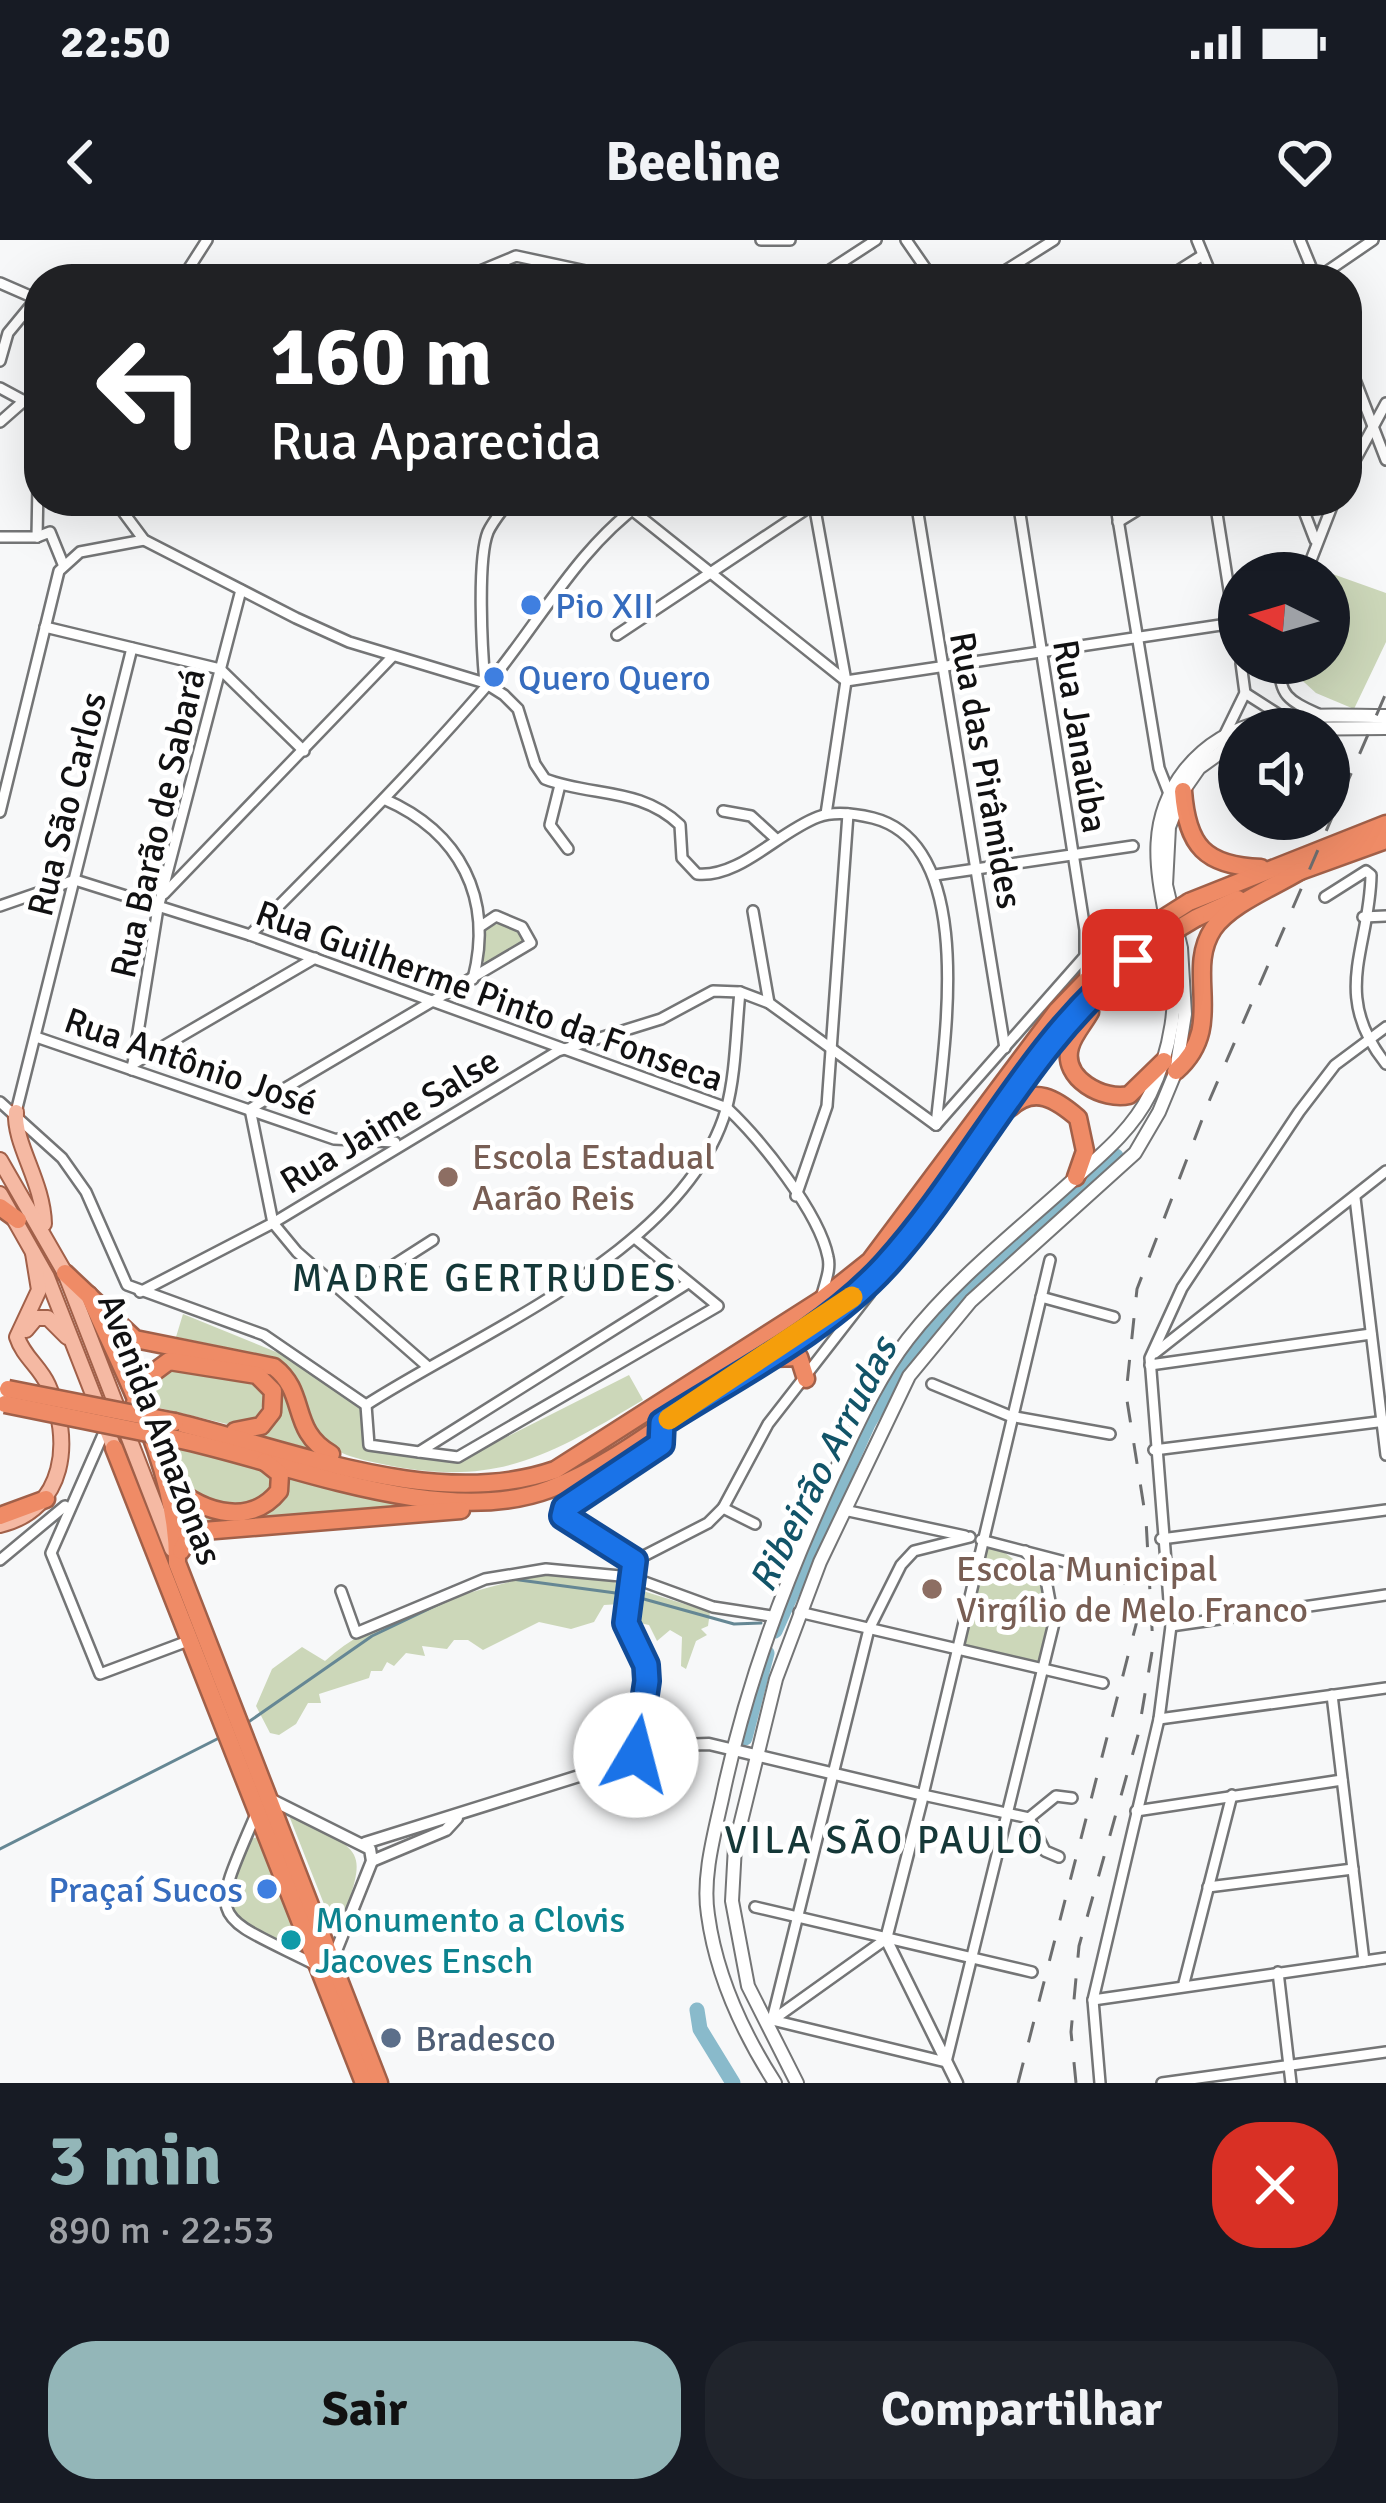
<!DOCTYPE html>
<html lang="pt">
<head>
<meta charset="utf-8">
<style>
  :root { --surface:#171b24; --page:#20242c; --text:#f1f3f6; --muted:#9ea1a6; --accent:#93b6b8 }
  body { margin:0; font-family:Signika,sans-serif; background:var(--page); color:var(--text); height:100vh; display:flex; flex-direction:column; font-size:45px; white-space:nowrap }
  * { box-sizing:border-box; margin:0 }
  p { font-size:39px; color:var(--muted) }
  .icon { flex:none; width:66px; height:66px; fill:none; stroke:currentColor; stroke-width:2; stroke-linecap:round; stroke-linejoin:round }
  .map { position:relative; height:1843px; overflow:hidden }
  .drawer { display:flex; flex-direction:column; background:var(--surface); flex:1 }
  .drawer>* { flex:none }
  .banner { position:absolute; left:24px; top:24px; width:1338px; height:252px; border-radius:48px; box-shadow:0 12px 48px #0002; background:#202124; color:#fff; overflow:hidden }
  .needle { width:78px; rotate:275deg }
  .fabs { position:absolute; left:1218px; top:312px; display:grid; gap:24px }
  .fabs a { display:grid; place-items:center; width:132px; height:132px; border-radius:50%; background:var(--surface); box-shadow:0 12px 48px #0002; font-size:60px }
  .pin { position:absolute; display:grid; place-items:center; width:102px; height:102px; color:#fff; margin:-51px; border-radius:24px; box-shadow:0 6px 18px #0006 }
  .me { position:absolute; width:132px; margin:-66px; rotate:8deg; stroke-linejoin:round; filter:drop-shadow(0 0 9px #0008) }
  .turn { display:flex; align-items:center; gap:42px; height:252px; padding:0 48px; font-size:54px }
  .turn .icon { width:156px; height:156px; stroke-width:2.5 }
  .turn b { display:block; font-size:84px; line-height:102px }
  .round { display:grid; place-items:center; flex:none; width:126px; height:126px; border-radius:48px; background:var(--page) }
  .summary { display:flex; align-items:center; justify-content:space-between; height:204px; padding:0 48px }
  h1 { font-size:72px; font-weight:800; line-height:90px; color:var(--accent) }
  .cta { display:flex; gap:24px; margin-top:auto; padding:24px 48px }
  .cta a { flex:1; height:138px; border-radius:48px; background:var(--accent); color:#111; font-size:48px; font-weight:800; line-height:138px; text-align:center }
  .cta a+a { background:var(--page); color:var(--text) }
  .status { display:flex; justify-content:space-between; align-items:center; height:84px; padding:0 60px; background:var(--surface); direction:ltr }
  .status svg { height:33px; fill:currentColor }
  header { display:flex; justify-content:space-between; align-items:center; height:156px; padding:0 48px; background:var(--surface); font-size:54px; font-weight:800 }
  .map>svg:first-child { display:block }
  .green { fill:#ccd7b9 }
  .lines { fill:none; stroke-linecap:round; stroke-linejoin:round }
  .stream { stroke:#658794; stroke-width:3 }
  .river { stroke:#89bacb; stroke-width:15 }
  .minor-casing { stroke:#747576; stroke-width:14 }
  .tertiary-casing { stroke:#747576; stroke-width:15 }
  .secondary-casing { stroke:#747576; stroke-width:16 }
  .primary-casing { stroke:#a16049; stroke-width:18 }
  .motorway-casing { stroke:#a16049; stroke-width:21 }
  .minor { stroke:#fff; stroke-width:9 }
  .tertiary { stroke:#fff; stroke-width:10 }
  .secondary { stroke:#fff; stroke-width:12 }
  .primary { stroke:#f5b9a3; stroke-width:14 }
  .motorway { stroke:#ef8b66; stroke-width:16 }
  .rail { stroke:#6d6e6f; stroke-width:3; stroke-dasharray:21 21; stroke-linecap:butt }
  .motorway-bridge-casing { stroke:#a16049; stroke-width:21; stroke-linecap:butt }
  .motorway-bridge { stroke:#ef8b66; stroke-width:16 }
  .route-casing { stroke:#114b97; stroke-width:30 }
  .route { stroke:#1a73e8; stroke-width:21 }
  .slow { stroke:#f59e0b; stroke-width:21 }
  .shop-dot { fill:#3f7fe0; stroke:#fff; stroke-width:4.5 }
  .education-dot { fill:#8d6e63; stroke:#fff; stroke-width:4.5 }
  .culture-dot { fill:#0f9aa8; stroke:#fff; stroke-width:4.5 }
  .service-dot { fill:#5c6f8a; stroke:#fff; stroke-width:4.5 }
  .labels { text-anchor:middle; stroke-width:10; stroke-linejoin:round; paint-order:stroke }
  .shop-label { font-size:36px; fill:#366cbe; stroke:#fff; text-anchor:start }
  .street-label { font-size:36px; fill:#111112; stroke:#fff }
  .education-label { font-size:36px; fill:#785e54; stroke:#fff; text-anchor:start }
  .culture-label { font-size:36px; fill:#0d838f; stroke:#fff; text-anchor:start }
  .service-label { font-size:36px; fill:#4e5e75; stroke:#fff; text-anchor:start }
  .neighbourhood-label { font-size:39px; letter-spacing:3px; fill:#153838; stroke:#fff }
  .water-label { font-size:39px; font-style:italic; fill:#125468; stroke:#fff }
</style>
</head>
<body>
<div class="status"><b>22:50</b><svg viewBox="0 0 49 12"><path d="M0 12V9h3v3zM5 12V6h3v6zM10 12V3h3v9zM15 12V0h3v12zM26 1h20v11H26zM47 4h2v5h-2z"/></svg></div>
<header><svg class="icon" aria-label="back" viewBox="0 0 24 24"><path d="M15 5l-7 7 7 7"/></svg>Beeline<svg class="icon" aria-label="heart" viewBox="0 0 24 24"><path d="M12 20l-8-8c-3-5 5-10 8-4 3-6 11-1 8 4z"/></svg></header>
<div class="map">
<svg width="1386" height="1843" viewBox="0 0 1386 1843">
  <rect width="100%" height="100%" fill="#f7f8f9"/>
  <g class="green">
    <path d="M1313,327l73,26v49l-32,67 -38,-16 -22,-20 3,-10h32v-90h-19z"/>
    <path d="M505,681l17,9 6,15 -42,20 -6,-10 3,-26z"/>
    <path d="M183,1074l108,44 70,49 2,37 7,6 91,10 168,-85 14,25c-96,57 -147,88 -261,64 -25,-5 -48,-10 -66,-30 -14,-14 -19,-48 -30,-67l-23,-12 -87,-18z"/>
    <path d="M167,1129l85,10 13,19 -8,22 -30,4 -76,-18 -5,-15z"/>
    <path d="M261,1130l21,9 26,69 -53,-14 17,-10z"/>
    <path d="M160,1203l92,19 21,16 -2,12c-44,38 -100,1 -111,-47z"/>
    <path d="M287,1235l116,29 1,4 -182,15 -41,-9 -4,-13c33,28 70,8 106,-4z"/>
    <path d="M987,1305l9,1 47,36 4,30 -49,-11 51,14 -6,50 -78,-20z"/>
    <path d="M538,1334l56,2 32,10 -5,18 -17,1 -10,17 -23,7 -32,-7 -56,28 -15,-10h-14l-7,9 -25,-3 3,10 -19,-3 -12,13 -7,-4 -5,9h-11l-2,7 -50,16 2,9h-13l-12,21 -17,11 -9,-2 -14,-27 16,-37 30,-22 23,14c55,-50 143,-67 213,-87z"/>
    <path d="M640,1350l70,22 -2,14 -7,3 6,6 -11,6 -10,28 -5,-3 1,-29 -12,-7 -13,11 -8,-16 -14,-3 -5,-20z"/>
    <path d="M288,1573c85,43 78,35 49,124z"/>
    <path d="M258,1597l42,110 -1,3 -62,-28 -10,-27 23,-56z"/>
  </g>
  <g class="lines">
    <g class="stream">
      <path d="M512,1339l111,15"/>
      <path d="M633,1356l101,28 27,-1"/>
      <path d="M247,1483l125,-87 86,-41"/>
      <path d="M0,1609l223,-113"/>
    </g>
    <g class="river">
      <path d="M775,1391l93,-207 39,-67 54,-63 155,-138"/>
      <path d="M745,1498l22,-85"/>
      <path d="M697,1770l3,19 33,54"/>
    </g>
    <g class="minor-casing">
      <g id="minor">
        <path d="M761,0h29"/>
        <path d="M906,0l27,39"/>
        <path d="M1197,0l16,39"/>
        <path d="M1300,0l16,39"/>
        <path d="M182,39l25,-39"/>
        <path d="M461,39l55,-23 107,23"/>
        <path d="M816,39l60,-39"/>
        <path d="M992,39l62,-39"/>
        <path d="M1165,39l38,-24"/>
        <path d="M1316,39l57,-39"/>
        <path d="M0,43l39,17"/>
        <path d="M1347,119l39,101"/>
        <path d="M0,121l8,-28 28,-34"/>
        <path d="M0,148l39,21"/>
        <path d="M0,182l25,-22"/>
        <path d="M1347,235l39,-72"/>
        <path d="M115,261l29,39 152,78 53,24 136,41 19,12 14,14 17,55 10,15c47,18 95,8 135,46l2,33 15,16c43,4 81,-42 121,-57 16,-6 38,-3 55,1 105,27 71,225 63,307"/>
        <path d="M916,261l89,547"/>
        <path d="M1018,261l67,429v50"/>
        <path d="M1115,261l44,267 11,28"/>
        <path d="M1215,261l24,152"/>
        <path d="M1300,261l15,39"/>
        <path d="M814,264l32,177 -20,133"/>
        <path d="M632,270l214,171 388,-58"/>
        <path d="M1118,282l34,-21"/>
        <path d="M0,297h37"/>
        <path d="M37,297l2,-104"/>
        <path d="M37,297l13,-5 13,32"/>
        <path d="M1306,333l28,-72"/>
        <path d="M45,387l175,42 84,82"/>
        <path d="M617,395l200,-133"/>
        <path d="M1280,423c-2,33 10,38 38,51"/>
        <path d="M485,443c-3,-32 -8,-124 3,-151 5,-11 14,-21 21,-31"/>
        <path d="M1245,453l36,23"/>
        <path d="M1225,494l20,-41 -4,-30"/>
        <path d="M560,545l-10,40 18,24"/>
        <path d="M384,559c76,33 110,99 89,180"/>
        <path d="M723,571l28,5 24,22"/>
        <path d="M0,572l59,-241 21,-19 64,-12"/>
        <path d="M935,635l198,-29"/>
        <path d="M164,654l229,-238"/>
        <path d="M1325,657l41,-26 5,4c-1,73 -41,119 15,189"/>
        <path d="M0,666l75,-26 175,55 477,173c33,31 92,104 101,149 3,13 -3,25 -6,38"/>
        <path d="M753,671l16,92"/>
        <path d="M1363,677l23,-1"/>
        <path d="M250,695c79,-80 160,-160 234,-246 53,-62 92,-140 160,-188"/>
        <path d="M36,797l298,102 61,3"/>
        <path d="M133,824l182,-106"/>
        <path d="M132,830l26,-162 83,-318"/>
        <path d="M0,862l62,56 24,34 41,93 137,50 102,70"/>
        <path d="M16,872l116,-464"/>
        <path d="M936,885l150,-170"/>
        <path d="M796,956l31,-90 21,-292"/>
        <path d="M1355,958l31,257"/>
        <path d="M140,1052l133,-69 285,-172 103,-32 52,-28 27,1 29,11 167,122"/>
        <path d="M347,1055l86,-55"/>
        <path d="M1041,1057l73,20"/>
        <path d="M1155,1113l231,-182"/>
        <path d="M1150,1125l221,-31"/>
        <path d="M427,1126l-130,-114 -24,-29 -23,-114 281,-166 -9,-16 -26,-11 -15,10"/>
        <path d="M932,1144l78,32 100,18"/>
        <path d="M366,1165c115,-74 319,-155 360,-295 10,-36 10,-80 14,-118"/>
        <path d="M366,1165l3,40 50,7 269,-169"/>
        <path d="M105,1190l-54,123 49,121 88,-33"/>
        <path d="M1154,1210l232,-29"/>
        <path d="M419,1212l39,5 260,-151 -82,-67"/>
        <path d="M723,1268l32,16"/>
        <path d="M844,1270l121,26"/>
        <path d="M1161,1299l225,-29"/>
        <path d="M981,1300l146,38"/>
        <path d="M0,1320l65,-54"/>
        <path d="M634,1321l-71,-45 2,-8 96,-64 1,-15"/>
        <path d="M341,1351l15,42 129,-54 61,-10 85,8 82,30 58,9"/>
        <path d="M799,1372l304,71"/>
        <path d="M1171,1386l215,-31"/>
        <path d="M1332,1455l32,266"/>
        <path d="M1159,1479l227,-31"/>
        <path d="M636,1515l11,-74 -1,-16 -20,-42 8,-62 74,-38 15,-15 45,-84 102,-131 -2,-11"/>
        <path d="M1136,1571l206,-31"/>
        <path d="M256,1574c-48,111 -46,98 58,150"/>
        <path d="M1029,1578l-106,-23 127,-535"/>
        <path d="M1029,1578l16,33 14,6"/>
        <path d="M1029,1578l27,-22 16,2"/>
        <path d="M1208,1647l145,-18"/>
        <path d="M755,1667l277,65"/>
        <path d="M1278,1732l13,111"/>
        <path d="M1184,1743l48,-188"/>
        <path d="M1093,1760l293,-42"/>
        <path d="M774,1779l112,-80"/>
        <path d="M772,1780l174,42 108,-439 -8,-43 -21,-29"/>
        <path d="M772,1780l97,-391 32,-64 13,-14 56,-14"/>
        <path d="M1100,1843l-7,-83 66,-281 12,-93 -21,-268 32,-70 117,-176 36,-47 51,-38"/>
        <path d="M1162,1843l224,-31"/>
      </g>
    </g>
    <g class="tertiary-casing">
      <g id="tertiary">
        <path d="M270,1559l100,50 2,12 -40,100"/>
        <path d="M365,1603l313,-98 31,-1 214,51 -37,144 71,144"/>
        <path d="M372,1621l74,-31 11,-12"/>
      </g>
    </g>
    <g class="secondary-casing">
      <g id="secondary">
        <path d="M1275,489l111,-1"/>
        <path d="M775,1843c-32,-50 -59,-109 -67,-168 -6,-37 6,-80 14,-116 24,-115 63,-218 112,-325 22,-46 43,-95 74,-135 46,-59 109,-108 164,-158 29,-26 60,-51 78,-87 21,-43 29,-94 22,-142 -10,-65 -33,-123 13,-182 51,-64 128,-54 201,-54"/>
        <path d="M797,1843l-49,-97 -16,-85 3,-55 41,-167 44,-117 89,-186 62,-75 164,-148 24,-41 17,-41 9,-57 -4,-66 -15,-63 3,-58 14,-36 16,-23 40,-29"/>
      </g>
    </g>
    <g class="primary-casing">
      <g id="primary">
        <path d="M16,872c-2,33 27,69 28,112"/>
        <path d="M0,920l65,113 107,276"/>
        <path d="M0,954l47,83 67,171"/>
        <path d="M26,1090l10,-12h12l19,19"/>
        <path d="M0,1285c66,-16 73,-85 48,-140 -8,-18 -25,-29 -31,-48l22,-47 -6,-37"/>
      </g>
    </g>
    <g class="motorway-casing">
      <g id="motorway">
        <path d="M1183,551c4,55 22,75 78,77"/>
        <path d="M1295,633l91,-33"/>
        <path d="M1189,662l197,-78"/>
        <path d="M1196,678l42,-19"/>
        <path d="M1090,772c-6,11 -17,23 -20,35 -9,32 34,54 59,48l35,-34"/>
        <path d="M1176,831c51,-45 8,-98 37,-142 17,-25 61,-42 87,-58"/>
        <path d="M1010,868c24,-23 46,-9 68,10l7,33 -9,26"/>
        <path d="M0,967l18,13"/>
        <path d="M65,1033l70,66 139,28c34,26 15,63 57,87"/>
        <path d="M89,1055c37,84 89,175 88,268l202,520"/>
        <path d="M770,1118l29,-1 7,22"/>
        <path d="M135,1163l7,-22 27,-20 88,14 16,16 -1,21 -11,14 -26,5"/>
        <path d="M175,1182c119,29 262,89 380,48l266,-170 49,-39 187,-250 57,-59 34,-24"/>
        <path d="M177,1199c109,23 265,91 373,50 62,-24 116,-68 171,-104 66,-43 135,-82 186,-144 83,-101 144,-218 249,-299"/>
        <path d="M114,1208l250,635"/>
        <path d="M167,1240c28,30 81,50 112,11l1,-17 -15,-12"/>
        <path d="M0,1276l46,-17"/>
        <path d="M181,1311l10,-19 270,-22"/>
      </g>
    </g>
    <use href="#minor" class="minor"/>
    <use href="#tertiary" class="tertiary"/>
    <use href="#secondary" class="secondary"/>
    <use href="#primary" class="primary"/>
    <use href="#motorway" class="motorway"/>
    <g class="rail">
      <path d="M1018,1843l121,-470"/>
      <path d="M1076,1843l-5,-51 8,-86 59,-211 15,-89 -7,-126 -20,-126 11,-105 73,-190 176,-406"/>
    </g>
    <g class="motorway-bridge-casing">
      <g id="motorway-bridge">
        <path d="M1148,688l41,-26"/>
        <path d="M1156,702l40,-24"/>
        <path d="M8,1149l167,33"/>
        <path d="M5,1164l172,35"/>
      </g>
    </g>
    <use href="#motorway-bridge" class="motorway-bridge"/>
  </g>
  <g class="lines">
    <g class="route-casing">
      <path id="route" d="M636,1515l11,-74 -1,-16 -20,-42 8,-62 -71,-45 2,-8 96,-64 1,-21c75,-48 164,-92 224,-158 87,-96 144,-225 247,-305"/>
    </g>
    <use href="#route" class="route"/>
    <path class="slow" d="M669,1179l183,-122"/>
  </g>
  <g class="shop-dot">
    <circle cx="531" cy="365" r="12"/>
    <circle cx="494" cy="437" r="12"/>
    <circle cx="267" cy="1649" r="12"/>
  </g>
  <g class="education-dot">
    <circle cx="448" cy="937" r="12"/>
    <circle cx="932" cy="1349" r="12"/>
  </g>
  <circle class="culture-dot" cx="291" cy="1700" r="12"/>
  <circle class="service-dot" cx="391" cy="1798" r="12"/>
  <g class="labels">
    <g class="shop-label">
      <text x="555" y="378">Pio XII</text>
      <text x="518" y="450">Quero Quero</text>
      <text x="243" y="1662" text-anchor="end">Praçaí Sucos</text>
    </g>
    <g class="street-label">
      <text transform="translate(1081 496) rotate(81)" y="13">Rua Janaúba</text>
      <text transform="translate(987 530) rotate(80)" y="13">Rua das Pirâmides</text>
      <text transform="translate(66 564) rotate(-76)" y="13">Rua São Carlos</text>
      <text transform="translate(157 583) rotate(-77)" y="13">Rua Barão de Sabará</text>
      <text transform="translate(490 755) rotate(20)" y="13">Rua Guilherme Pinto da Fonseca</text>
      <text transform="translate(191 821) rotate(19)" y="13">Rua Antônio José</text>
      <text transform="translate(389 880) rotate(-31)" y="13">Rua Jaime Salse</text>
      <text transform="translate(161 1189) rotate(69)" y="13">Avenida Amazonas</text>
    </g>
    <g class="education-label">
      <text x="472" y="929">Escola Estadual<tspan x="472" dy="41">Aarão Reis</tspan></text>
      <text x="956" y="1341">Escola Municipal<tspan x="956" dy="41">Virgílio de Melo Franco</tspan></text>
    </g>
    <g class="culture-label">
      <text x="315" y="1692">Monumento a Clovis<tspan x="315" dy="41">Jacoves Ensch</tspan></text>
    </g>
    <g class="service-label">
      <text x="415" y="1811">Bradesco</text>
    </g>
    <g class="neighbourhood-label">
      <text x="485" y="1051">MADRE GERTRUDES</text>
      <text x="885" y="1613">VILA SÃO PAULO</text>
    </g>
    <g class="water-label">
      <text transform="translate(822 1224) rotate(-63)" y="14">Ribeirão Arrudas</text>
    </g>
  </g>
</svg>
<div class="fabs">
<a><svg class="needle" viewBox="-14 -14 28 28"><path d="M0-13l5 13h-10z" fill="#e53935"/><path d="M0 13l5-13h-10z" fill="#9ea1a6"/></svg></a>
<a><svg class="icon" aria-label="sound" viewBox="0 0 24 24"><path d="M4 9h4l5-4v14l-5-4H4zM17 9q2 3 0 6"/></svg></a>
</div>
<div class="pin" style="left:1133px;top:720px;background:#d93025"><svg class="icon" aria-label="arrive" viewBox="0 0 24 24"><path d="M6 21V4h12l-3 4 3 4H6"/></svg></div>
<svg class="me" style="left:636px;top:1515px" viewBox="-20 -20 40 40"><circle r="19" fill="#fff"/><path d="M0-13L10 11 0 6-10 11z" fill="#1a73e8"/></svg>
<div class="banner">
<div class="turn"><svg class="icon" aria-label="left" viewBox="0 0 24 24"><path d="M17 20v-9H6M10 6l-5 5 5 5"/></svg><div><b>160 m</b>Rua Aparecida</div></div>
</div>
</div>
<section class="drawer">
<div class="summary"><div><h1>3 min</h1><p>890 m · 22:53</p></div><a class="round" style="background:#d93025;color:#fff"><svg class="icon" aria-label="close" viewBox="0 0 24 24"><path d="M6 6l12 12M18 6L6 18"/></svg></a></div>
<div class="cta"><a>Sair</a><a>Compartilhar</a></div>
</section>
</body>
</html>
